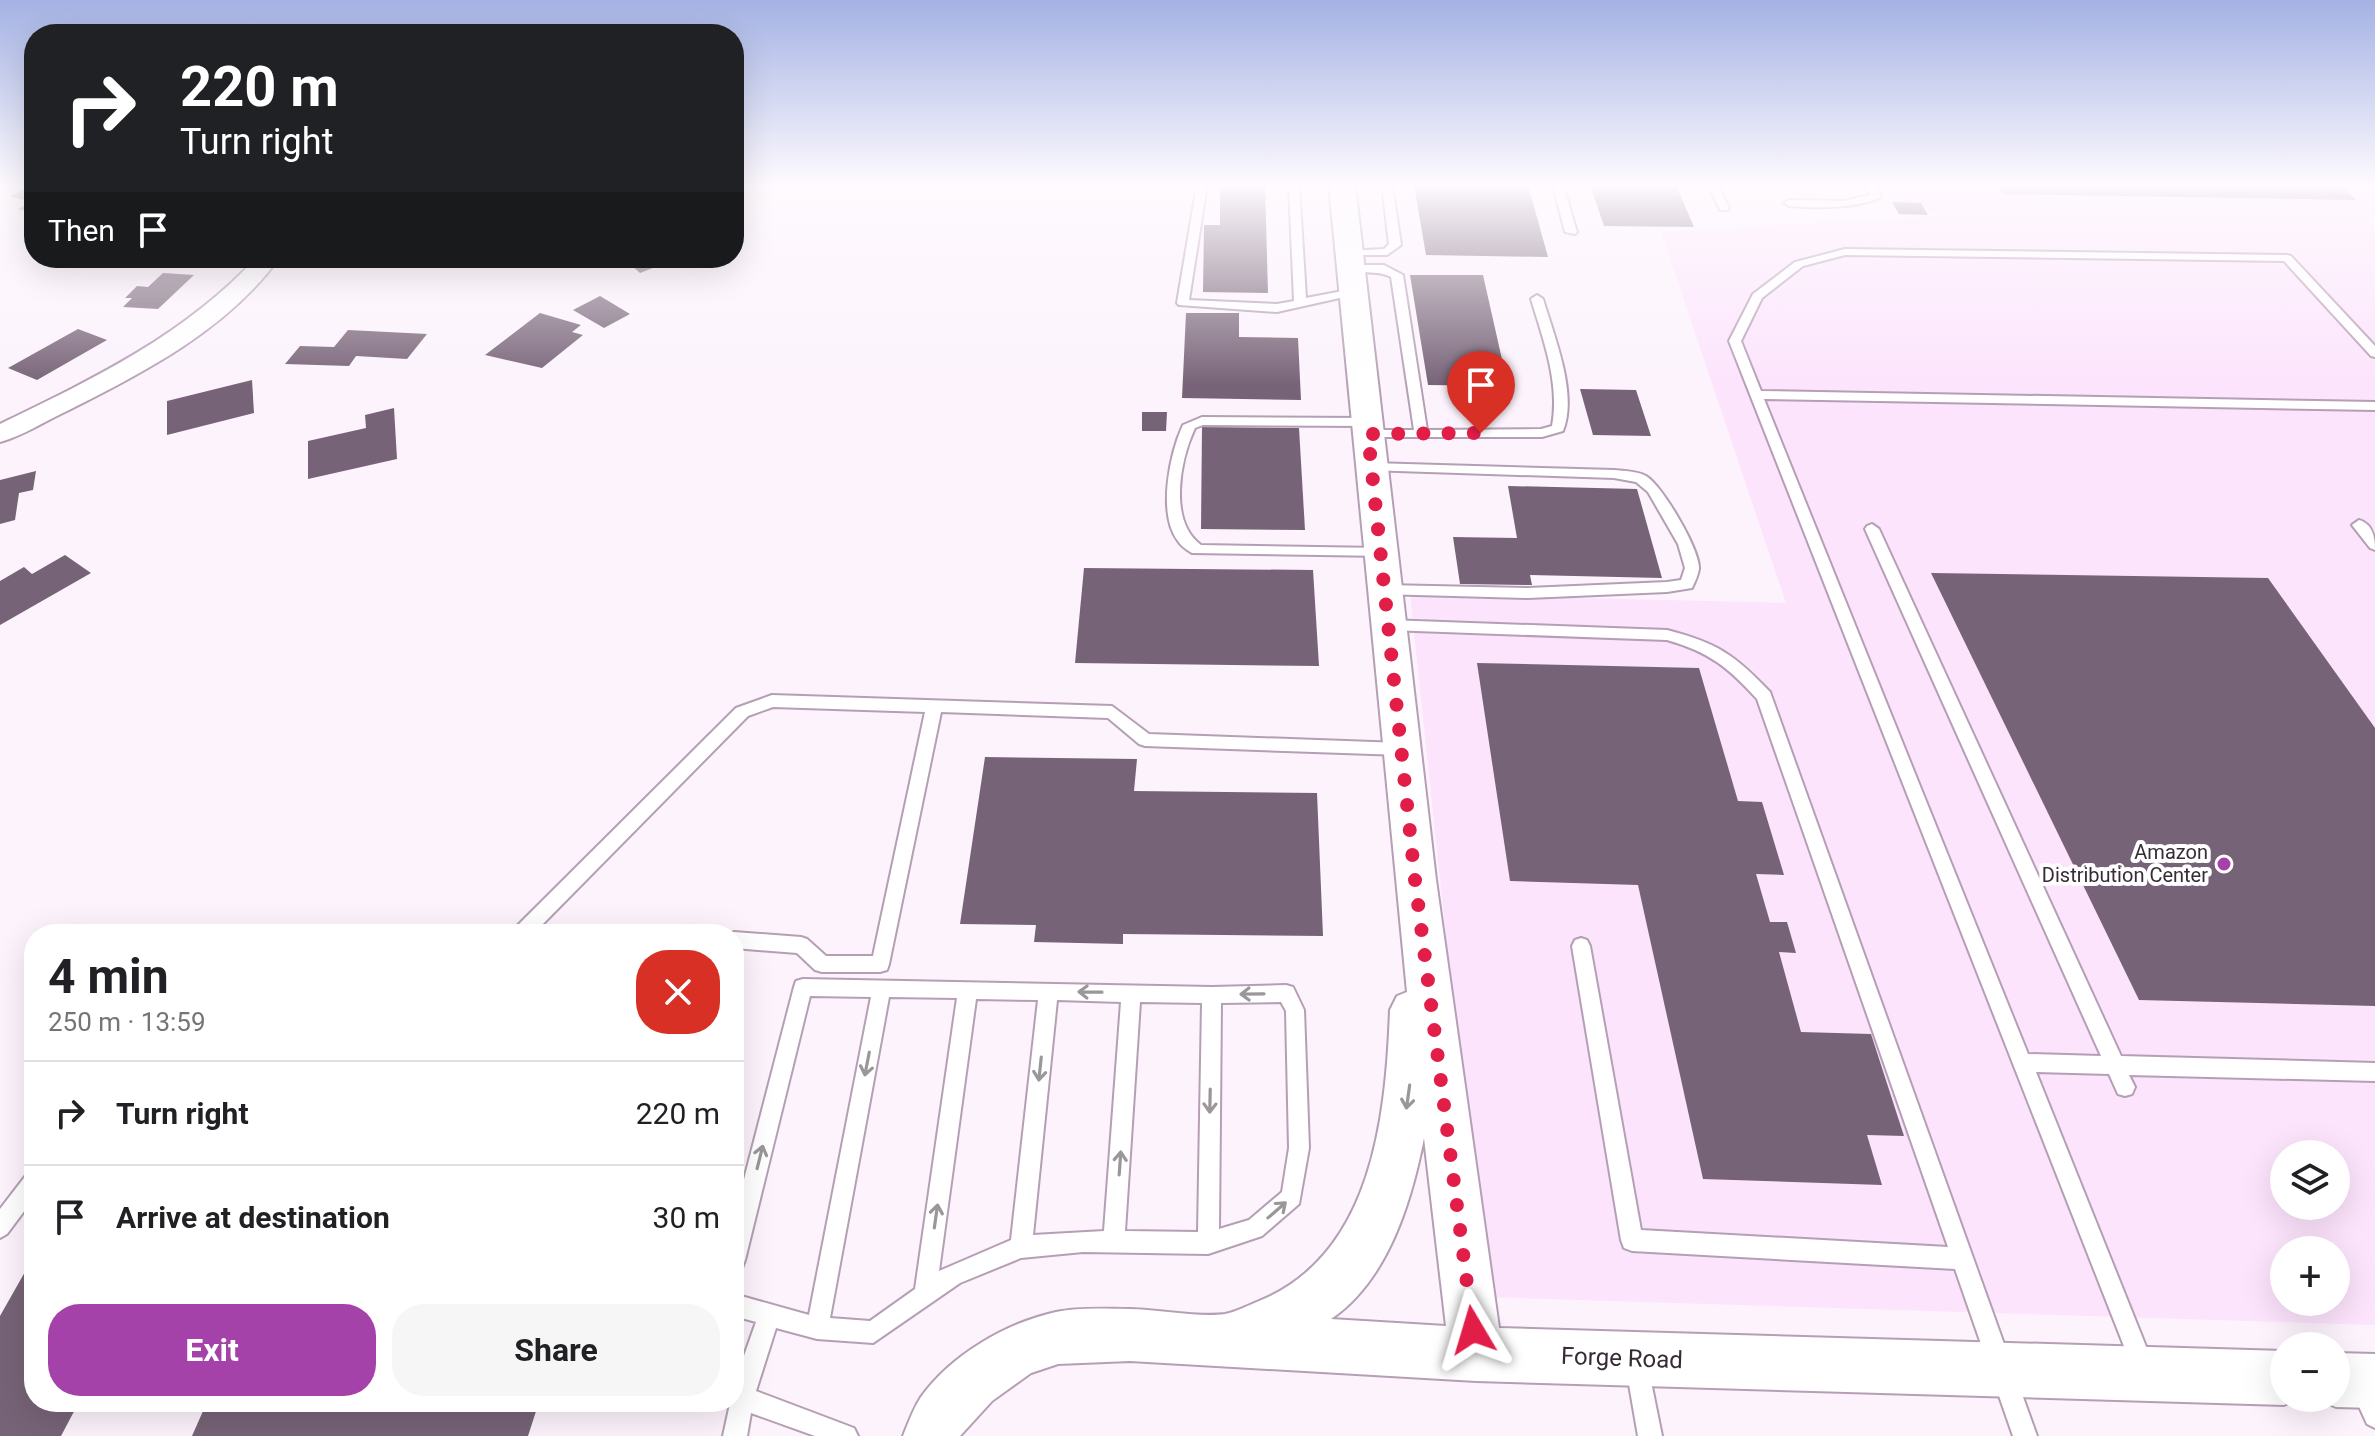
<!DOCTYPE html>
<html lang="en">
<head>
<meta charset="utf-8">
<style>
  :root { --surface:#fff; --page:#f6f6f6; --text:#202124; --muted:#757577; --line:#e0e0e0; --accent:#a542a9 }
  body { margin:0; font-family:Roboto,sans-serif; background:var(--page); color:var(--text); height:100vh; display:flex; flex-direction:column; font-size:30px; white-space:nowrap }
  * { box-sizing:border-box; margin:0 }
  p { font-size:26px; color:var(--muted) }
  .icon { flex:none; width:44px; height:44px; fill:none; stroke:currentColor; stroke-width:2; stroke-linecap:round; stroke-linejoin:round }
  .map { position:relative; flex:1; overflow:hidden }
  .sheet { position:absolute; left:24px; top:924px; width:720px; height:488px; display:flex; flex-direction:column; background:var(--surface); border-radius:32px; box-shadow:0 8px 32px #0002 }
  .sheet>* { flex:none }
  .top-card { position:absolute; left:24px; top:24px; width:720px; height:244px; border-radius:32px; box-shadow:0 8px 32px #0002; background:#202124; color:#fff; overflow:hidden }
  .controls { position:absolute; left:2270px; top:1140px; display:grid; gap:16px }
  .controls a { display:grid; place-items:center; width:80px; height:80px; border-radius:50%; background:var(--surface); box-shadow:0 8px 32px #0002; font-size:40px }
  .pin { position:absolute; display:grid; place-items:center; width:68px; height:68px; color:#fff; margin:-82px -34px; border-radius:50% 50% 50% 0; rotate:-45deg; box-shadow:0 0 8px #0007 }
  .pin .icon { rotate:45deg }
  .me { position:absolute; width:88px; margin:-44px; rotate:353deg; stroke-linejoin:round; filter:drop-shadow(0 0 6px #0008) }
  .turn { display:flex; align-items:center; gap:28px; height:168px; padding:0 24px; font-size:36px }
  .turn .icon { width:104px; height:104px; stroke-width:2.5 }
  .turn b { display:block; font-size:56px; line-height:68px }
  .then { display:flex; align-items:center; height:76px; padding:0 24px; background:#0003; gap:16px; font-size:30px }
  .round { display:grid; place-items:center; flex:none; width:84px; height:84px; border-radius:32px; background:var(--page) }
  .head { display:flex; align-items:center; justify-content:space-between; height:136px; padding:0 24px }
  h1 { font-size:48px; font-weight:700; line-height:60px }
  .cta { display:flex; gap:16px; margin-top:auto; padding:16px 24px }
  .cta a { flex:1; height:92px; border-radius:32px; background:var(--accent); color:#fff; font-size:32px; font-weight:700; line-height:92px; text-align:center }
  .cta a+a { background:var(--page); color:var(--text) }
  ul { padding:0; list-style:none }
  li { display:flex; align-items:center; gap:24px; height:104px; padding:0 24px; border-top:2px solid var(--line) }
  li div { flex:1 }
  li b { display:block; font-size:30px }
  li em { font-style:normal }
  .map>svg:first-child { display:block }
  .built { fill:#fce4fc; fill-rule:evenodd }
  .building { fill:#776377 }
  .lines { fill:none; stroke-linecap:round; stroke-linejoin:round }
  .service-casing { stroke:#b59fb5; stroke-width:4 }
  .minor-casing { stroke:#b59fb5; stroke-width:4 }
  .tertiary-casing { stroke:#b59fb5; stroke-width:4 }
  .service { fill:#fff; fill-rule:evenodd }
  .minor { fill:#fff; fill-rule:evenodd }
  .tertiary { fill:#fff; fill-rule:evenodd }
  .oneway { stroke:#9a969a }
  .route { stroke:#e11d48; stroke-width:14; stroke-dasharray:0 25.2 }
  .poi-dot { fill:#a542a9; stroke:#fff; stroke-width:3 }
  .labels { text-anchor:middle; stroke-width:8; stroke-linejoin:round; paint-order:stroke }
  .poi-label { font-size:20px; fill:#352c35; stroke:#fff; text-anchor:end }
  .near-street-label { font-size:24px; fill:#352c35; stroke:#fff }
</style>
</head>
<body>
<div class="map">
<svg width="2375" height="1436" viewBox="0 0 2375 1436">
  <rect width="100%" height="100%" fill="#fcf3fc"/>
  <path class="built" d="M1886,185h489v34h-8l8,8v1098l-891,-28 -74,-703 376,9 -125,-371 306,-18 -65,-3zM2284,1154h52v52h-52zM2284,1250h52v52h-52z"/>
  <g class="building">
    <path d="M34,185v28l-16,-4 13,-7 -21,-6z"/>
    <path d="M1220,185h45l3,108 -65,-1 1,-67h16z"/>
    <path d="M1414,185h114l20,72 -122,-2z"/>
    <path d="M1590,185h86l18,42 -90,-1z"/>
    <path d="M1997,185h343l16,15 -353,-6z"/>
    <path d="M1892,202l29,1 7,12 -29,-1z"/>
    <path d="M623,258h34l6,6 -23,9z"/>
    <path d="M163,273l31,2 -36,34 -35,-2 9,-9h-7l12,-12 11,1z"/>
    <path d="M1410,275h73l25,111 -80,-1z"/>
    <path d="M600,296l30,18 -26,14 -31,-18z"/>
    <path d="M540,313l41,12 -9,7 11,3 -41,33 -57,-13z"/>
    <path d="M1186,313h53v24l59,1 3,62 -119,-2z"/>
    <path d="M78,329l29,11 -70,40 -29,-12z"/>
    <path d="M348,330l79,4 -20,25 -51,-3 -7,10 -64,-2 15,-18 34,1z"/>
    <path d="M252,380l2,33 -87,22v-34z"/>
    <path d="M1580,389l56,1 15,46 -58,-1z"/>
    <path d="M394,408l3,51 -89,20v-38l58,-13 -1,-13z"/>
    <path d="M1142,412h25l-1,19h-24z"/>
    <path d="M1202,427l97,1 6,102 -104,-1z"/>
    <path d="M36,471l-3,19 -14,3 -4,27 -15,4v-44z"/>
    <path d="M1508,486l129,3 25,89 -132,-3 2,10 -72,-1 -7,-47 64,1z"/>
    <path d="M65,555l26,18 -91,52v-44l24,-14 8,7z"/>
    <path d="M1084,568l229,2 6,96 -244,-3z"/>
    <path d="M1931,573l337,5 107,150v278l-236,-6z"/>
    <path d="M1477,663l222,5 39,133 24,1 22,73 -28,-1 14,48h17l9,31 -17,-1 22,80 70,2 33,102 -37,-1 15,50 -179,-6 -65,-294 -128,-4z"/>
    <path d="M985,757l152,2 -3,32 183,2 6,143 -200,-2v10l-89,-2 2,-17 -76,-1z"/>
    <path d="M34,1256v146h45l-18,34h-61v-120z"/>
    <path d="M207,1402h332l-11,34h-336z"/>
  </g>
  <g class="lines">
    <g class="service-casing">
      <g id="service">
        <path d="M1197,185h10l-18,115 88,4 17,-3 -5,-116h10l7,113 47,-9 6,3 -6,3 -76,17 -98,-7 -2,-2z"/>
        <path d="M1382,185h10l9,60 -14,10h-42v-4l39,-2 5,-5z"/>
        <path d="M1553,185h10l14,47 -2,2 -10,-2z"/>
        <path d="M1708,185h10l11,23 -1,2h-8z"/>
        <path d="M1865,185h10l6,11 -1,2c-30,11 -60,10 -91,8l-5,-3 5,-3 55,1 26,-6z"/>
        <path d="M1845,249l442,6 4,1 84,90v11l-4,-1 -87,-95 -439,-6 -42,11 -41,32 -21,43 20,50 614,11v8l-611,-11 264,655 73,2 -236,-527 2,-3 5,-2 7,5 242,527 254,7v18l-246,-6 6,12 -3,7 -7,2 -7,-2 -9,-20 -73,-2 117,292 -3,8 -8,3 -8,-3 -3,-8 -402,-1023 24,-47 42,-32z"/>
        <path d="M1384,265l19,10 24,155 114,-1 11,-3c8,-43 -9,-87 -21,-127l6,-4 6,4c11,37 35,95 20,132l-21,6h-179v-6l5,-1h46l-23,-153c-14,-8 -32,-1 -46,-9l6,-3z"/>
        <path d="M1202,417l165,1 6,4 -6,4 -164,-1 -8,3c-15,32 -27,93 6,117l179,3 5,2 2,3 -2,3 -193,-3c-5,-3 -11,-7 -14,-12 -21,-27 -8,-88 5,-116z"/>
        <path d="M1372,463l242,7c10,1 23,1 32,6 16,9 54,74 53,93 -1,6 -4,13 -7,19l-25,4 -139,6 -148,-4 -2,-4 2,-4 5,-1 143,3 139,-6 14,-2 4,-12 -7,-24 -30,-52 -12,-10 -22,-4 -247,-8 -2,-3z"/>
        <path d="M2359,520c14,4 16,18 16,30l-5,-2 -18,-23z"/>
        <path d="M1388,620l279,10c50,13 67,24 103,62l267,744h-24l-58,-167 -323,-18 -8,-3 -3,-8 -49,-294 3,-6 6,-2 6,2 3,6 51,284 307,17 -191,-548c-29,-32 -48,-47 -90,-59l-279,-10 -8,-5z"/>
        <path d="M772,695l340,11 37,28 252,9 6,1 2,5 -2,5 -6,1 -256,-9 -6,-2 -31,-26 -167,-6 -52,252 -2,6 -7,2h-58l-7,-2 -18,-17 -63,-5v-14h-5l5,-2 67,5 6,2 19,17h47l52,-244 -152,-5 -25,9 -215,218h-21l3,-6 221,-220z"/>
        <path d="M803,979l409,8 74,-2 7,2 11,23 5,138 -10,56 -37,32 -54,18 -125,-2 -62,6 -61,25 -87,60 -56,-4 -41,-11 -20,63 98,37 4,8h-43l-64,-23 -4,23h-24l7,-32 -3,-2h7v-18l22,-62 -22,-6v-22l75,21 62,-318 -61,-1 -65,264 -3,8 -8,3v-53l60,-231 2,-6zM889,997l68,1 -42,291 -45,32 -40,-3zM976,999l62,1 -27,240 -72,31zM1057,1000l64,2 -17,229 -71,4zM1140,1002l62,1 -4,229 -73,-1zM1281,1002l5,9 3,137 -7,44 -33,28 -30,9 2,-226z"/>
        <path d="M34,1171v27l-27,36 -7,4v-29l27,-35z"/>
        <path d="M1637,1356l8,3 3,8 14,69h-24l-12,-69 3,-8z"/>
        <path d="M2362,1378l8,3 5,10v37l-8,-4 -16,-35 3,-8z"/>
      </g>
    </g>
    <g class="minor-casing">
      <path id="minor" d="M256,258h23c-51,71 -136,115 -212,153 -22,10 -44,25 -67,31v-18c93,-45 185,-89 256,-166z"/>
    </g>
    <g class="tertiary-casing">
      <g id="tertiary">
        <path d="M1329,185h26l81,695 63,448 785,23v47h17l-17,7 -808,-24 -346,-20 -72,3 -27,9 -39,28 -32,35h-57c5,-12 10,-27 18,-39 30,-42 85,-74 135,-85 23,-5 50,-3 73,-3 28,0 70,9 96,5 11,-2 24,-9 34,-13 114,-46 127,-185 131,-291l7,-14 10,-4zM1424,1138l22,188 -115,-7c57,-39 80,-116 93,-181z"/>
        <path d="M2336,1353l39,1v54l-39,-1 -19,-8 19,-1z"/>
      </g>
    </g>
    <use href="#service" class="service"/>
    <use href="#minor" class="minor"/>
    <use href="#tertiary" class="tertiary"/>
  </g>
  <defs><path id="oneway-shaft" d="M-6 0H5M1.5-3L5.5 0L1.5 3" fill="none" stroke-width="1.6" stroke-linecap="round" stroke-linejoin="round" transform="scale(2)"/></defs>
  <g class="oneway">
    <use href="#oneway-shaft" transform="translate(1090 992) rotate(-179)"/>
    <use href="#oneway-shaft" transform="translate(1252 994) rotate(179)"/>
    <use href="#oneway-shaft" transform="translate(867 1064) rotate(101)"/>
    <use href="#oneway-shaft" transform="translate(1040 1069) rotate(96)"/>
    <use href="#oneway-shaft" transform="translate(1408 1097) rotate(98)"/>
    <use href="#oneway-shaft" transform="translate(1210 1101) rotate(91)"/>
    <use href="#oneway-shaft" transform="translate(760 1157) rotate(-76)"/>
    <use href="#oneway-shaft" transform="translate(1120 1163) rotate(-86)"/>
    <use href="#oneway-shaft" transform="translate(1277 1210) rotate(-41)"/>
    <use href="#oneway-shaft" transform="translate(936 1216) rotate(-82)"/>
  </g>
  <linearGradient id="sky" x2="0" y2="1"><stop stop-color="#a4b2e4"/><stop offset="0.48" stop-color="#fefafe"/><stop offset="1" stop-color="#fefafe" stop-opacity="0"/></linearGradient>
  <rect width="2375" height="386" fill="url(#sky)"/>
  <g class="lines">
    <path class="route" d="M1473,1330l-58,-450 -47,-446 113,-1"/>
  </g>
  <circle class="poi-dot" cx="2224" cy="864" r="8"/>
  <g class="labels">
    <g class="poi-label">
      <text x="2208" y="859">Amazon<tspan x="2208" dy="23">Distribution Center</tspan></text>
    </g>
    <g class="near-street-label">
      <text transform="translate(1622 1358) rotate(2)" y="8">Forge Road</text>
    </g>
  </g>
</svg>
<div class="controls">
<a><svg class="icon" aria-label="layers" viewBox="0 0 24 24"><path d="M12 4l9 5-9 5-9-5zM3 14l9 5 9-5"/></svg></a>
<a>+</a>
<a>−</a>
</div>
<div class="pin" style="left:1481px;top:433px;background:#d93025"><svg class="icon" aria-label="arrive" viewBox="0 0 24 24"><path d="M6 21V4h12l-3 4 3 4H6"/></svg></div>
<svg class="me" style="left:1473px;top:1330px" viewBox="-20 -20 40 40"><path d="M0-17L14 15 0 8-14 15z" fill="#e11d48" stroke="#fff" stroke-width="4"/></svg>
<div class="top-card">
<div class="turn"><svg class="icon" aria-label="right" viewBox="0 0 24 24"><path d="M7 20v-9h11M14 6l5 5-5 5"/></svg><div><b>220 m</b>Turn right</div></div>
<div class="then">Then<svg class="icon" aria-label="arrive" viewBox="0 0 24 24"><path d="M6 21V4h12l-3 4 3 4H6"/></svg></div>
</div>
<section class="sheet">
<div class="head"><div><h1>4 min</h1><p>250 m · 13:59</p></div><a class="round" style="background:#d93025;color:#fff"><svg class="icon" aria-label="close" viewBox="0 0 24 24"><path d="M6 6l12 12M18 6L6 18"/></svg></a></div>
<ul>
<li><svg class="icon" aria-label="right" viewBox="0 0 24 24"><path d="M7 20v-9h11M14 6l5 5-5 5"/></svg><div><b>Turn right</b></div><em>220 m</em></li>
<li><svg class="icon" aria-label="arrive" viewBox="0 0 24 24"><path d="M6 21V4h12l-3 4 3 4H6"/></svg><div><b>Arrive at destination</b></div><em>30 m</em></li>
</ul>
<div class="cta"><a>Exit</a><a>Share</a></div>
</section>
</div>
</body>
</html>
